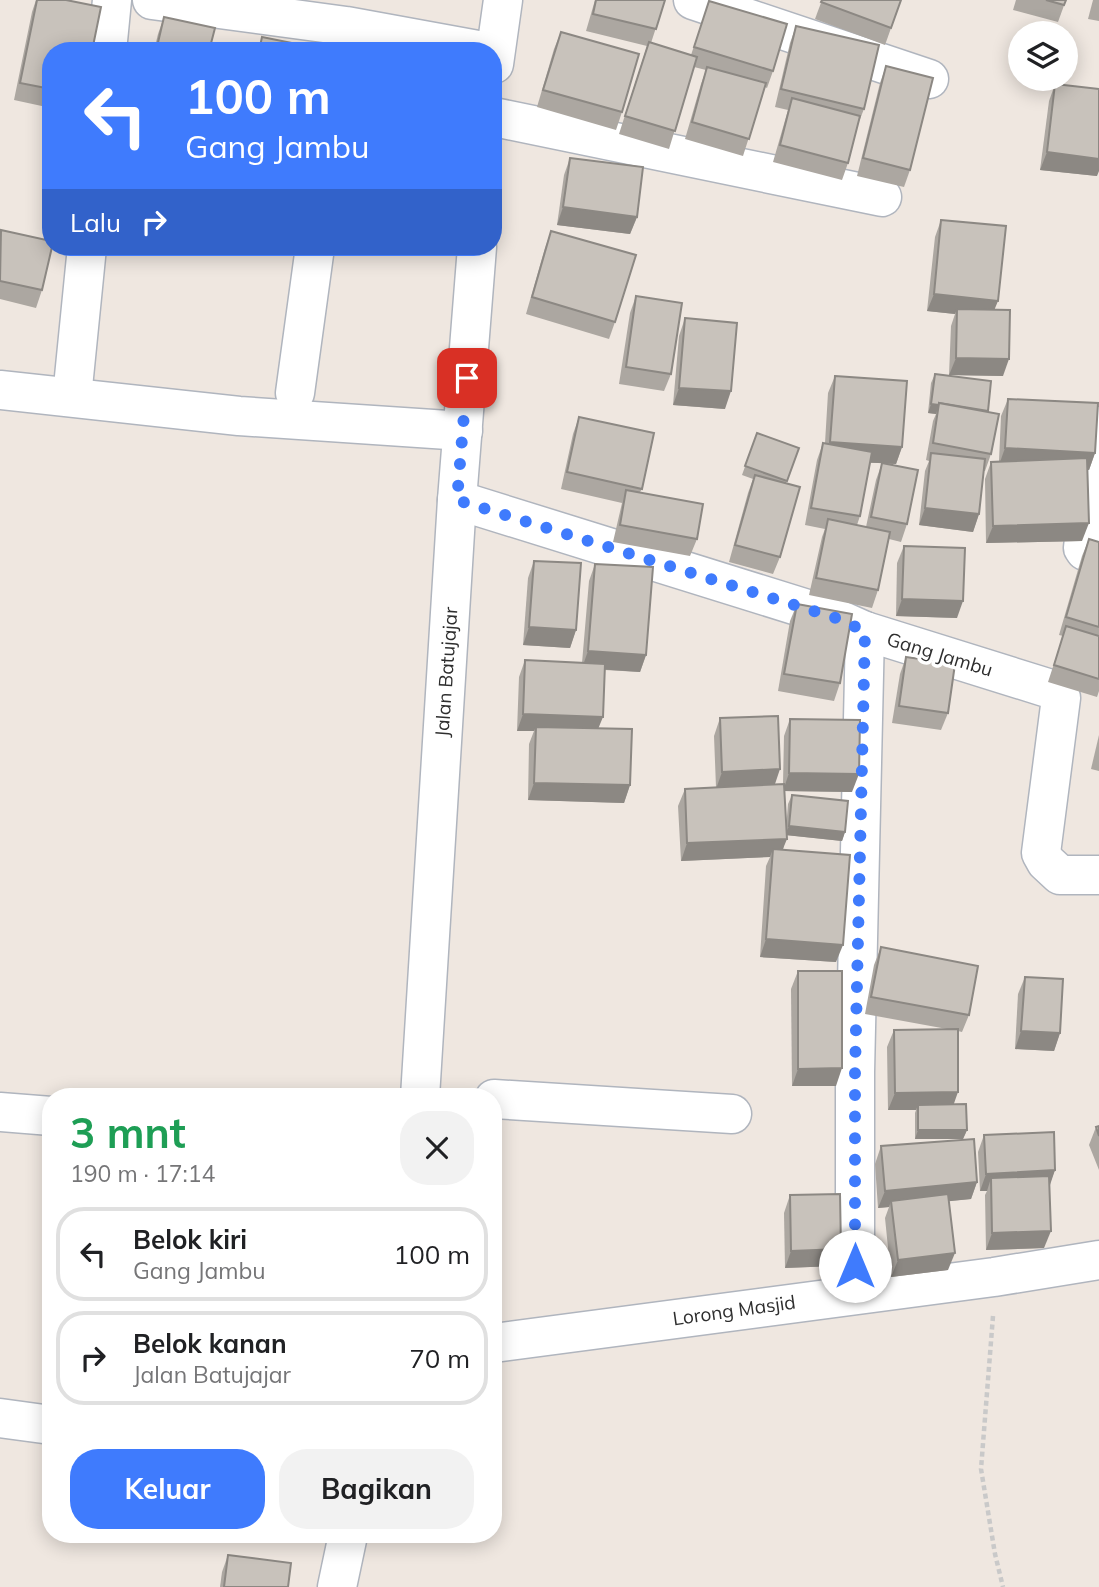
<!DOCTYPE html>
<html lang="id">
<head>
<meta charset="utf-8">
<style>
  :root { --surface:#fff; --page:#f2f2f2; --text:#202124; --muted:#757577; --line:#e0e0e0; --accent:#3f7bfd }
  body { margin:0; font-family:Mulish,sans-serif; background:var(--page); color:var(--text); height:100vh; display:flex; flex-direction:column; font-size:26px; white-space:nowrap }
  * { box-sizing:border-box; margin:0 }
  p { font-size:23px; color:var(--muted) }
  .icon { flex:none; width:38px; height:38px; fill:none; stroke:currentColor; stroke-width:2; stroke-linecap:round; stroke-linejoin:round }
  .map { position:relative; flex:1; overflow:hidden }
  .drawer { position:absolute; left:42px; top:1088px; width:460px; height:455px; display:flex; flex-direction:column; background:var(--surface); border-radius:28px; box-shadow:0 4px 18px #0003 }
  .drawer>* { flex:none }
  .banner { position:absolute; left:42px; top:42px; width:460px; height:214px; border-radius:28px; box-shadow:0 4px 18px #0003; background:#3f7bfd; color:#fff; overflow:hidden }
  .buttons { position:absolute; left:1008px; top:21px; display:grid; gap:14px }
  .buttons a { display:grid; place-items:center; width:70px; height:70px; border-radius:50%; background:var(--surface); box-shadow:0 4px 18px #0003; font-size:35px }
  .pin { position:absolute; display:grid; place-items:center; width:60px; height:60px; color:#fff; margin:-30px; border-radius:14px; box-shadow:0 4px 10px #0006 }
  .me { position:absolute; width:77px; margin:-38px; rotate:0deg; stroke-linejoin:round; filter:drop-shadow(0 0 5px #0008) }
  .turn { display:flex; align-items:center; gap:24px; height:147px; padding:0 28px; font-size:32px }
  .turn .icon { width:91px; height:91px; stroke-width:2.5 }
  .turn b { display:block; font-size:49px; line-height:60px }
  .then { display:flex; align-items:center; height:66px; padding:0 28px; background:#0003; gap:14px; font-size:26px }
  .round { display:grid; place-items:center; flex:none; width:74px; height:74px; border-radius:28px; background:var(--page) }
  .head { display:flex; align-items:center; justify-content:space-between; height:119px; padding:0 28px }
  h1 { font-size:42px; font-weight:700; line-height:52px; color:#1e9e55 }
  .cta { display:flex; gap:14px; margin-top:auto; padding:14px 28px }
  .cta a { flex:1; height:80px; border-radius:28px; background:var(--accent); color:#fff; font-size:28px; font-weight:700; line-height:80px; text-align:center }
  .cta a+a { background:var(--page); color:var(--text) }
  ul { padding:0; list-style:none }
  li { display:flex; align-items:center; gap:21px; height:94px; margin:0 14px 10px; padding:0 14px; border:4px solid var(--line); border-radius:28px }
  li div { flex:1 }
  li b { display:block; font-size:26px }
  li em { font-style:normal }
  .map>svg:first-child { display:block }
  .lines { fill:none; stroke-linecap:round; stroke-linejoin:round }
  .street-casing { stroke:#b0b5be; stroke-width:41 }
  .path { stroke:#c9c9c9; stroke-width:4.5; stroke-dasharray:5 3.5; stroke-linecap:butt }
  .street { stroke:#fff; stroke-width:38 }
  .wall { fill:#aca7a1; fill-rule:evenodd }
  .shaded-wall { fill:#8c8883 }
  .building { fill:#c8c2bb; stroke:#8c8883; stroke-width:2 }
  .route { stroke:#3f7bfd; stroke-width:12; stroke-dasharray:0 21.6 }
  .labels { text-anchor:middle; stroke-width:7; stroke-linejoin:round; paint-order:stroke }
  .street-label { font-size:19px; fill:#2e2e2e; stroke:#fff }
</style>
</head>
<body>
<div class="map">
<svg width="1099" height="1587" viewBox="0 0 1099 1587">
  <rect width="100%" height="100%" fill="#efe7e0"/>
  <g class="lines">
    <g class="street-casing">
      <g id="street">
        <path d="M152,0l194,26 137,25"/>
        <path d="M693,0l236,79"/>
        <path d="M107,51l5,-51"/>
        <path d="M494,64l9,-64"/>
        <path d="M494,117l388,80"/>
        <path d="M0,390l239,26 224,15"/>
        <path d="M295,393l20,-146"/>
        <path d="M72,397l15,-150"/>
        <path d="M1097,426l-14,122 2,3 14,4"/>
        <path d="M457,500l379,118 29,13 189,59 7,8 -20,155 5,9 14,13h39"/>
        <path d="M420,1097l37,-597 20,-253"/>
        <path d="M494,1099l238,15"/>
        <path d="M0,1112l51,4"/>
        <path d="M855,1294v-222l10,-441"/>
        <path d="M494,1343l500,-66 105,-17"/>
        <path d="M0,1418l51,7"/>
        <path d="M337,1587l11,-52"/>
      </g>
    </g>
    <path class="path" d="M993,1316l-12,153 14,85 8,33"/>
    <use href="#street" class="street"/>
  </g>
  <g class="wall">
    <path d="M36,0h30l-15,51v57l-37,-8 18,-88z"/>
    <path d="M595,0h70l-14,43 40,12 18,-54 64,70 -6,17 -2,-1 -22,69 -58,-17 16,-55 5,-14 -12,-3 -25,82 -50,-15 28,-88 -61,-15z"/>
    <path d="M822,0h79l-16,45 -70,-26z"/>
    <path d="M1016,0h50l-8,22 -45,-12z"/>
    <path d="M1093,0h6v21l-11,-2z"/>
    <path d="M164,17l45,34h-55l4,-17z"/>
    <path d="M796,26l68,83 -6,15 -10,39 -6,17 -69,-18 15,-52 -13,-3 15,-64z"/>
    <path d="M561,32l61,80 -6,18 -79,-23 17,-58z"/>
    <path d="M886,66l24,104 -6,17 -47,-11 23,-93z"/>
    <path d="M1055,84l42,92 -57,-6 9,-69z"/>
    <path d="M570,158l67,59 -7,17 -73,-9 7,-50z"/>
    <path d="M941,220l54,89 8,67 -54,-1 2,-49 4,-12 -28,-3 8,-74z"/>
    <path d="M551,231l64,91 -6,17 -83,-25 19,-66z"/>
    <path d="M0,232l42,58 -6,18 -36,-9z"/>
    <path d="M636,296l35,78 -7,17 -45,-7 11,-71z"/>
    <path d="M685,318l40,91 -52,-4 6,-69z"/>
    <path d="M935,374l53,38 3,42 -6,17h-1l-5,43 -6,18 -54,-7 6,-54 4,-10 -3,-1 7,-39 3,-7 -8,-1 3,-30z"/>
    <path d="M835,376l67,71 -6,17h-9l20,60 -6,18 -12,-3 -11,51 -6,18 -63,-13 13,-58 3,-8 -20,-4 12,-65 6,-17h2l3,-50zM870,463h12l-6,17 -10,47 -9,-2 3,-9z"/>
    <path d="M1008,399l87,54 -6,17h-1l-6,71 -96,2 -1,-64 6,-17 8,-1 2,-45z"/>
    <path d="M579,417l63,72 -2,3 57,47 -7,17 -77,-14 9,-39 -61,-14 12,-55z"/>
    <path d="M757,433l42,15 -13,35 -6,74 -7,17 -44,-12 19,-69 5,-14 -11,-4z"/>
    <path d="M1089,539l10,3v149l-2,6 -49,-15 15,-46 -4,-1 23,-79z"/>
    <path d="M904,546l53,72 -61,-2 1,-53z"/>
    <path d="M534,561l42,69 -6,18 -47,-3 5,-67z"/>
    <path d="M595,564l51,91 -6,17 -35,-2 -7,58 32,57 -6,18 -96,-3 1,-56 5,-13h-17l2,-54 6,-17 57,3 7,-82z"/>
    <path d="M797,604l43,79 -6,18 -56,-10 12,-70z"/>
    <path d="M906,657l42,56 -7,17 -49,-7 8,-49z"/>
    <path d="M720,718l54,66h9l1,-48 6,-17 62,73 -68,-1 2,38 2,-25 4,-9 53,37 -3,9 -56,-6 -3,15 53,112 -76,-5 6,-91 4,-9 -89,4 -3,-55 7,-17 31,-2 -2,-51z"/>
    <path d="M1099,735v36l-8,-2z"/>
    <path d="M881,947l88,68 -7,17 -4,-1 -4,73 13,26 -4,9h-48v-26l1,-3h-28l-1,-63 7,-17 53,-1 -82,-15 9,-49z"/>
    <path d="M798,971l38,115h-44l-1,-97z"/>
    <path d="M1025,977l35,56 -6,18 -39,-2 3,-55z"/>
    <path d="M1099,1126v44l-10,-25 7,-18z"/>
    <path d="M984,1135l71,35 -6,15 -5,63 -58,2 -1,-55 2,-4h-7l-2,-39z"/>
    <path d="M881,1146l96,36 -6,17 -22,2 -1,69 -57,7 -6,-59 4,-11 -11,1 -3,-44z"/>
    <path d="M790,1195l45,71 -50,2 -1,-55z"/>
    <path d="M228,1555l60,32h-68l2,-15z"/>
  </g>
  <g class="shaded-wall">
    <path d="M1047,152l52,7v12l-2,5 -57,-6z"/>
    <path d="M563,207l74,10 -7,17 -73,-9z"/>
    <path d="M934,294l64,7 -7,17 -34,-9 -2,5 -28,-3z"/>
    <path d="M956,358l53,1 -6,17 -54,-1z"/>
    <path d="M679,388l52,3 -6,18 -52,-4z"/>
    <path d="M931,404l8,1 -3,9 -8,-1z"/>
    <path d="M830,442l72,5 -6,17 -72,-4z"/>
    <path d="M1005,448l90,5 -6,17 -90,-5z"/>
    <path d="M925,508l54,6 -6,18 -54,-7z"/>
    <path d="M1089,523l-7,18 -96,2 7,-17z"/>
    <path d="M902,599l61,2 -6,17 -61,-2z"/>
    <path d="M529,627l47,3 -6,18 -47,-3z"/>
    <path d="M588,651l58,4 -6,17 -58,-4z"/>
    <path d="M523,714l80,3 -7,17 -60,-7 -2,4h-17z"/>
    <path d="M780,769l-6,18 -58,2 6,-17z"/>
    <path d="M789,773l70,1 -7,18 -69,-1z"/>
    <path d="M534,783l96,2 -6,18 -96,-3z"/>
    <path d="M789,826l56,6 -3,9 -57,-6z"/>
    <path d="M787,839l-7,17 -7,-7 -3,8 -89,4 6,-18z"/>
    <path d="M766,939l77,6 -7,17 -76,-5z"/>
    <path d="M1021,1031l39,2 -6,18 -39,-2z"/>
    <path d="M842,1068l-6,18h-44l6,-17z"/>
    <path d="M958,1092l-6,17 -34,-4 -2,5h-28l7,-17z"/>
    <path d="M918,1130h49l-4,9h-48z"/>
    <path d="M1055,1170l-6,18 -58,-10 -4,13h-7l6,-17z"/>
    <path d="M977,1182l-6,17 -79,8 -1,-6 -2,6 -11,1 7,-17z"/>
    <path d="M1051,1231l-7,17 -58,2 6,-17z"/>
    <path d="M841,1249l-6,17 -50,2 6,-17z"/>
    <path d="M955,1253l-7,17 -57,7 7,-17z"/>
  </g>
  <g class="building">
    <path d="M37,0h29l35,7 -9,44h-41v38l-31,-6z"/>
    <path d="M596,0h69l-9,29 -63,-15z"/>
    <path d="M822,0h79l-10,28 -70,-26z"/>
    <path d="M1046,0h20l-2,5z"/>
    <path d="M709,1l78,23 -14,47 -79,-24z"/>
    <path d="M164,17l51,11 -6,23h-53z"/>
    <path d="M796,26l83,19 -15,64 -83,-20z"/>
    <path d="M561,32l78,22 -17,58 -79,-22z"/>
    <path d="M262,37l60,12v2h-63z"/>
    <path d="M649,42l48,15 -22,74 -50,-15z"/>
    <path d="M886,66l47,12 -23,92 -47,-12z"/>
    <path d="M707,67l59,16 -17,56 -57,-17z"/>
    <path d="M1055,84l44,5v70l-52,-7z"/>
    <path d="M792,98l68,18 -12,47 -68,-18z"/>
    <path d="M570,158l73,9 -6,50 -74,-10z"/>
    <path d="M941,220l65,6 -8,75 -64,-7z"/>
    <path d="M1,230l50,11v6h1l-10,43 -42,-9z"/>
    <path d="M551,231l85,24 -21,67 -83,-25z"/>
    <path d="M636,296l46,7 -11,71 -45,-7z"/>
    <path d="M957,309l53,1 -1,49 -53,-1z"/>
    <path d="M685,318l52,5 -6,68 -52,-3z"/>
    <path d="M935,374l56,7 -3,30 -49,-8v2l-8,-1z"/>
    <path d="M835,376l72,5 -5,66 -72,-5z"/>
    <path d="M1008,399l90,4 -3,50 -90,-5z"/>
    <path d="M939,403l60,11 -8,40 -58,-11z"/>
    <path d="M579,417l75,16 -12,56 -75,-17z"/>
    <path d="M757,433l42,15 -12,33 -42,-15z"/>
    <path d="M823,443l49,9 -12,64 -49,-8z"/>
    <path d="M931,453l54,6 -6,55 -54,-6z"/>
    <path d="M1087,458l2,65 -96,3 -2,-64z"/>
    <path d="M882,463l36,7 -11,54 -36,-7z"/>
    <path d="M755,475l45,12 -20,70 -45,-12z"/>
    <path d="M626,490l77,14 -6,35 -77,-14z"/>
    <path d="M828,519l62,13 -12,58 -62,-12z"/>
    <path d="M1089,539l10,3v85l-33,-10z"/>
    <path d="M904,546l61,2 -2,53 -61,-2z"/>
    <path d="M534,561l47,2 -5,67 -47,-3z"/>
    <path d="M595,564l58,3 -7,88 -58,-4z"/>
    <path d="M797,604l55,10 -12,69 -56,-9z"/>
    <path d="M1066,626l33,10v43l-45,-14z"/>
    <path d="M906,657l49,7 -7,49 -49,-7z"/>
    <path d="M525,660l80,4 -2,53 -80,-3z"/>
    <path d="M778,716l2,53 -58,3 -2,-54z"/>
    <path d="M790,719l70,1 -1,54 -70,-1z"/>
    <path d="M536,727l96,2 -2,56 -96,-2z"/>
    <path d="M784,784l3,55 -100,4 -2,-54z"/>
    <path d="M792,795l56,6 -3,31 -56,-6z"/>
    <path d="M773,849l77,6 -7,90 -77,-6z"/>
    <path d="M881,947l97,19 -9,49 -98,-18z"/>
    <path d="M798,971h44v97l-44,1z"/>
    <path d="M1025,977l38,2 -3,54 -39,-2z"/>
    <path d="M958,1029v63l-63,1 -1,-63z"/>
    <path d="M966,1104l1,26h-49v-25z"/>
    <path d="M1099,1126v10l-3,-9z"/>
    <path d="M1054,1132l1,38 -69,4 -2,-39z"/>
    <path d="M974,1139l3,43 -92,9 -4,-45z"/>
    <path d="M1049,1176l2,55 -59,2 -1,-55z"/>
    <path d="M840,1194l1,55 -50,2 -1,-56z"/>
    <path d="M948,1194l7,59 -57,7 -7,-59z"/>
    <path d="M228,1555l63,8 -3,24h-64z"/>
  </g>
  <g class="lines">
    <path class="route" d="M467,378l-10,122 379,118 29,13 -10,441v194"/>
  </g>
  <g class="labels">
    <g class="street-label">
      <text transform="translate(940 654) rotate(17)" y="7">Gang Jambu</text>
      <text transform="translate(446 672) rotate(-86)" y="7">Jalan Batujajar</text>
      <text transform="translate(734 1310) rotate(-8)" y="7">Lorong Masjid</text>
    </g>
  </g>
</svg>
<div class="buttons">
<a><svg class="icon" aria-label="layers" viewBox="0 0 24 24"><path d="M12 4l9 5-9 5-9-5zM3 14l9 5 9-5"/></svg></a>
</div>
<div class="pin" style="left:467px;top:378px;background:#d93025"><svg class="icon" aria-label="arrive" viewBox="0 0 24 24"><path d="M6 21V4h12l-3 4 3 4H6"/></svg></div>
<svg class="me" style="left:855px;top:1266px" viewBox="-20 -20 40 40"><circle r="19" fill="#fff"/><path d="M0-13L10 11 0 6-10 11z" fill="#3f7bfd"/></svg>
<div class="banner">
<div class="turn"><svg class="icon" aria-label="left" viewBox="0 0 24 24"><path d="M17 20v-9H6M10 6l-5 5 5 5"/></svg><div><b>100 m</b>Gang Jambu</div></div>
<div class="then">Lalu<svg class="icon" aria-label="right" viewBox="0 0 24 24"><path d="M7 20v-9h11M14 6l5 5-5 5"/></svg></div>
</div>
<section class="drawer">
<div class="head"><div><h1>3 mnt</h1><p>190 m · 17:14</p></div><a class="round"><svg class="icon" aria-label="close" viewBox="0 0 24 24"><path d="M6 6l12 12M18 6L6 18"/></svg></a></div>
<ul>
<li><svg class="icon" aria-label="left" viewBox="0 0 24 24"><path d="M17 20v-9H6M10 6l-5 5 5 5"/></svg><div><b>Belok kiri</b><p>Gang Jambu</p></div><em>100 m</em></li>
<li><svg class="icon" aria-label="right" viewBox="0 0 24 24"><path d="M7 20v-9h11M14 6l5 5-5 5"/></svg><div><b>Belok kanan</b><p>Jalan Batujajar</p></div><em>70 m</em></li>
</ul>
<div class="cta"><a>Keluar</a><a>Bagikan</a></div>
</section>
</div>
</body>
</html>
